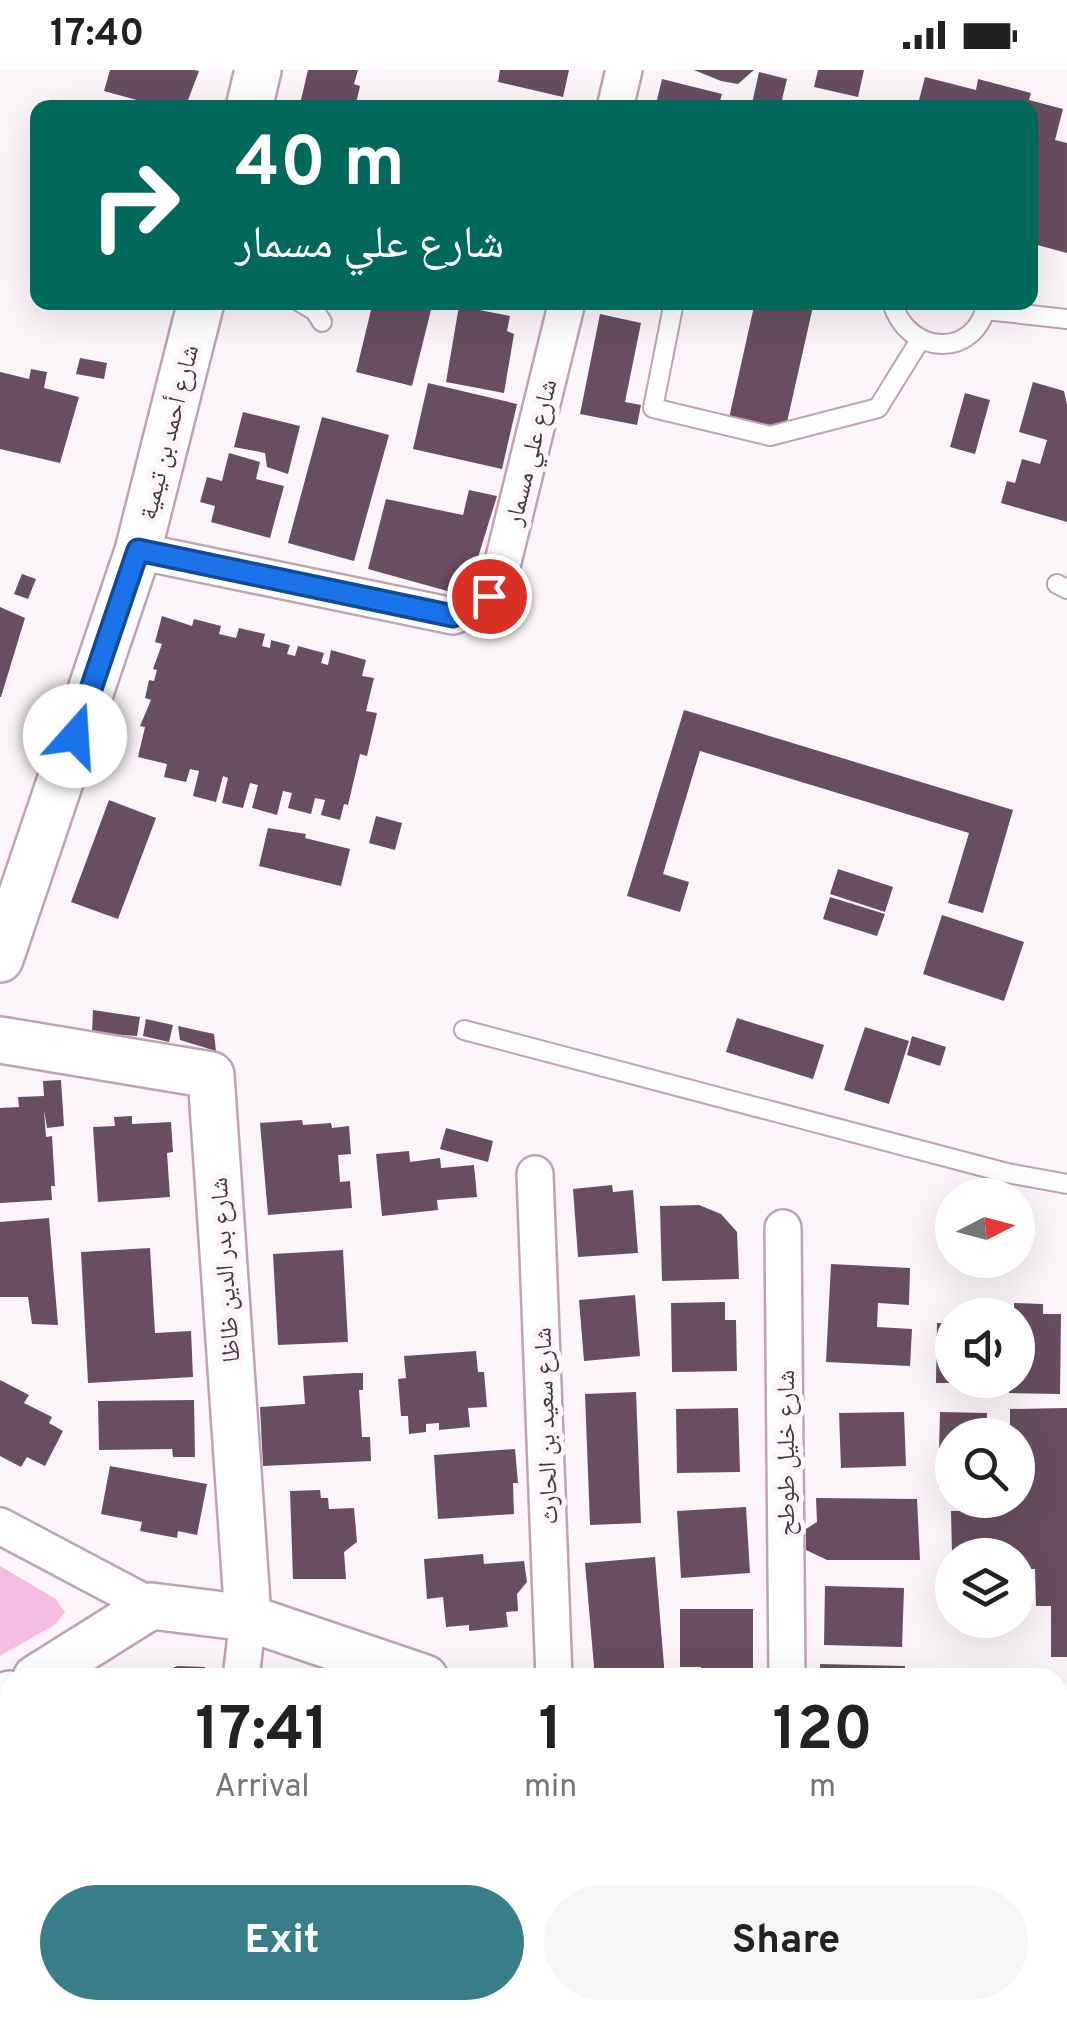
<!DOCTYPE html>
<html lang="en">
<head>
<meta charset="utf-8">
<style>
  :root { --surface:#fff; --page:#f6f6f6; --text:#222; --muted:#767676; --accent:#377e89 }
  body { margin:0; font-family:Overpass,"Noto Naskh Arabic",sans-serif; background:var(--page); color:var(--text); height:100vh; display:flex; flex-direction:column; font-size:38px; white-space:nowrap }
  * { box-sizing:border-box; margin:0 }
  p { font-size:32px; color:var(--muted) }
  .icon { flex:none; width:55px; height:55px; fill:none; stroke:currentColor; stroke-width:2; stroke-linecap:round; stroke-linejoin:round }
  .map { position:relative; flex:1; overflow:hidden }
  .drawer { position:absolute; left:0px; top:1598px; width:1068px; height:352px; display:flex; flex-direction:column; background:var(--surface); border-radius:30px 30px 0 0; box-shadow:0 10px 40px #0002 }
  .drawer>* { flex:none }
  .hud { position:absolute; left:30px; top:30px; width:1008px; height:210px; border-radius:20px; box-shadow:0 10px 40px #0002; background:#00695c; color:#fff; overflow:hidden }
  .needle { width:65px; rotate:84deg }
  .fabs { position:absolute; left:935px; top:1108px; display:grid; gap:20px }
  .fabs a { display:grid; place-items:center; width:100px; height:100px; border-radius:50%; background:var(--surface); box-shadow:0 10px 40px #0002; font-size:50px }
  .pin { position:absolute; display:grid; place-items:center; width:85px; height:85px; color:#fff; margin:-42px; border:5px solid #fff; border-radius:50%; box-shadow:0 2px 10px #0007 }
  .me { position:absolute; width:110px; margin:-55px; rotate:19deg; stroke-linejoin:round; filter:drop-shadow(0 0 8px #0008) }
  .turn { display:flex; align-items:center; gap:35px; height:210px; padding:0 40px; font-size:45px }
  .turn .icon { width:130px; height:130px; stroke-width:2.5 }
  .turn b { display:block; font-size:70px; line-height:85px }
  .eta { display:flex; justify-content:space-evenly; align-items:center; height:170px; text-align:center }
  .eta b { font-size:60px; font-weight:700; line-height:70px }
  .primary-button { display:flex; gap:20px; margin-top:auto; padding:20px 40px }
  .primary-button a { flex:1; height:115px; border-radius:60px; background:var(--accent); color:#fff; font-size:40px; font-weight:700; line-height:115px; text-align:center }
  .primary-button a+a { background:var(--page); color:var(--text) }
  .status { display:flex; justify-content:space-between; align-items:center; height:70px; padding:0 50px; background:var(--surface); direction:ltr }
  .status svg { height:28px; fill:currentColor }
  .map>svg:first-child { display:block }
  .green { fill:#f4bee3 }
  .building { fill:#684e60 }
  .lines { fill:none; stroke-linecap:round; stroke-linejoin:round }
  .service-casing { stroke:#c0a2b6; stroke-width:22 }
  .minor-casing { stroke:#c0a2b6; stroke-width:40 }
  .tertiary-casing { stroke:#c0a2b6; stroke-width:50 }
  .service { stroke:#fff; stroke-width:18 }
  .minor { stroke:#fff; stroke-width:35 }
  .tertiary { stroke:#fff; stroke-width:45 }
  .route-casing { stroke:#114b97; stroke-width:25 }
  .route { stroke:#1a73e8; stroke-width:18 }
  .labels { text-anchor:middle; stroke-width:10; stroke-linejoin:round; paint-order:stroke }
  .street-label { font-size:25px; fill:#453841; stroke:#fcf5f9 }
</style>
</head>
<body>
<div class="status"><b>17:40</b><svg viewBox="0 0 49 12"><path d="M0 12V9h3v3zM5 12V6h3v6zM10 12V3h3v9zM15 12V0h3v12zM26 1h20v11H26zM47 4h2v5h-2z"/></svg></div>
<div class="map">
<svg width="1067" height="1948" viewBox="0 0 1067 1948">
  <rect width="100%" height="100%" fill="#fcf5f9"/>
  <path class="green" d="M0,1496l56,33 9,13 -9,12 -56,32z"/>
  <g class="building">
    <path d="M110,0h84l5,1 -14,37h-19l-62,-17z"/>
    <path d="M308,0h50l-4,14 6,2 -5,22h-56z"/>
    <path d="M500,0h69l-6,27 -65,-15z"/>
    <path d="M694,0h60l-16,14 -17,-3z"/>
    <path d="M818,0h46l-6,27 -44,-10z"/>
    <path d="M759,2l28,7 -7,29h-29z"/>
    <path d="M925,7l51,13 2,-11 53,14 -2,7 34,9 -8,31 12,3v110l-37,-10v-135h-113z"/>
    <path d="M662,9l60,15 -4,14h-63z"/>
    <path d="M373,232h60l-21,84 -56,-14z"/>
    <path d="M755,232h59l-29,129 -56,-13z"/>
    <path d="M459,236l51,10 -3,15 7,3 -10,59 -58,-11z"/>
    <path d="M600,244l41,9 -16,79 16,3 -4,20 -57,-11z"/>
    <path d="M80,288l27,5 -3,16 -28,-5z"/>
    <path d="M31,299l16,3 -3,16 35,9 -19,66 -60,-14v-77l29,7z"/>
    <path d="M1033,312l31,9 3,14v117l-66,-19 6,-22 8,2 7,-24 18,5 7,-24 -28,-8z"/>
    <path d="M428,313l89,21 -15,65 -89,-20z"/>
    <path d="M965,323l25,7 -15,54 -25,-7z"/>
    <path d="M243,342l57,14 -12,48 -21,-7 -2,-14 -31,-6z"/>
    <path d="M322,347l67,18 -35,126 -66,-18z"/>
    <path d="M229,383l31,9 -4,17 28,7 -14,52 -59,-16 4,-16 -15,-4 7,-25 15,4z"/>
    <path d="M469,420l28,6 -26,84 -9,9 -11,3 -83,-23 18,-70 77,16z"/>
    <path d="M22,504l14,5 -8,20 -14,-5z"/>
    <path d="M0,537l25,11 -24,79h-1z"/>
    <path d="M162,546l30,10 2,-7 27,7 -2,8 17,4 3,-10 26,6 -3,12 8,2 1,-8 19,5 -3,9 8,2 3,-10 26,7 -3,10 7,2 3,-15 35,10 -4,16 12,2 -8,33 11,2 -10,43 -7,-2 -12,51 -4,-1 -4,16 -19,-5 4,-15 -10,-2 -4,16 -23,-6 4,-15 -9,-2 -6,24 -25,-7 6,-23 -8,-2 -7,25 -21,-5 6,-25 -5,-2 -7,26 -23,-6 6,-25 -9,-2 -4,13 -22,-5 3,-13 -29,-7 7,-30 -5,-1 11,-26 -6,-2 4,-18 5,1 3,-11 -4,-1 9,-25 -7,-2z"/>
    <path d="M684,640l329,100 -30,103 -35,-10 21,-70 -269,-82 -37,123 26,8 -9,30 -53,-16z"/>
    <path d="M109,730l47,18 -38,101 -47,-17z"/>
    <path d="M376,746l26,7 -7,27 -26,-7z"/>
    <path d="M268,758l38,6 -1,4 45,11 -9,37 -82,-20z"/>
    <path d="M838,799l55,18 -8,25 -55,-18z"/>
    <path d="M830,827l55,17 -8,22 -54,-17z"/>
    <path d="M942,845l82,27 -20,59 -81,-27z"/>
    <path d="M93,940l47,7 -3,19 -45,-3z"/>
    <path d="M737,948l87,27 -11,34 -87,-27z"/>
    <path d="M146,949l27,6 -4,17 -26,-6z"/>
    <path d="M178,956l36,8 2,17 -36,-11z"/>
    <path d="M865,957l44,14 -20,63 -45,-14z"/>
    <path d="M912,966l34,11 -6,19 -33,-11z"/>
    <path d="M61,1010l3,46 -17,2 -3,-18 2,27 6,-1 3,50h-4l1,14 -52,3v-95l19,-1 -1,-10 26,-1 -1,-15z"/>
    <path d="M132,1046v8l39,-2 2,30 -6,1 3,44 -72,5 -5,-75 22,-1 -1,-9z"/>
    <path d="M302,1050l1,5 28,-2 1,5 17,-2 2,28 -13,1 2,27 10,-1 2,27 -84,7 -8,-92z"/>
    <path d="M446,1058l47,13 -5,21 -48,-13z"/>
    <path d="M409,1081l1,11 30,-4 1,10 33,-3 3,32 -40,3 1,10 -56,6 -6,-62z"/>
    <path d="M612,1115l1,7 20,-2 5,63 -60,4 -5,-68z"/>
    <path d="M699,1135l22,9 16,18 2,47 -77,2 -2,-75z"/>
    <path d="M49,1148l9,107 -26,-1 -4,-27h-28v-75z"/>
    <path d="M150,1178l5,85 36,-2 2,46 -105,6 -7,-131z"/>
    <path d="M343,1180l5,92 -70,3 -5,-91z"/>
    <path d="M831,1194l79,4 -1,37 -31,-2 -1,24 35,2 -2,37 -84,-4z"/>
    <path d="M635,1225l5,61 -56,5 -5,-61z"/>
    <path d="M725,1232v18h11l1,51 -65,1 -1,-69z"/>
    <path d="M1014,1233l29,1v10h18l-1,80 -51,-1v-13h9v-65h-4z"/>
    <path d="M937,1253h15v60h-16z"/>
    <path d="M476,1281l2,21h6l3,35 -19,1 2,19 -31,3v-7l-13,1v8l-17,2 -1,-18h-7l-3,-37 8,-1 -2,-22z"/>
    <path d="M355,1303h8v17h-4l3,47h8l1,24 -108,5 -3,-59 45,-3 -2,-28z"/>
    <path d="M0,1310l29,15 -5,8 28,14 -3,6 14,8 -18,35 -18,-9 -6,10 -21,-11z"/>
    <path d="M636,1322l5,131 -51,2 -5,-131z"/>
    <path d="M194,1330l1,57h-22l-1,-8 -73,1 -1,-49z"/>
    <path d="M738,1338l2,64 -63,1 -1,-64z"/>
    <path d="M1067,1338v249h-16v-51h-15l-1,-37h-17v-14h-66l-1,-44 60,-1v-10h7v-65h-8v-26z"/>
    <path d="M904,1342l2,54 -65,2 -2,-55z"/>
    <path d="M940,1342l47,1 -1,22h-34v52h-14z"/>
    <path d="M515,1379l3,34h-5l1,31 -76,5 -4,-64z"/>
    <path d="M110,1396l97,18 -10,51 -19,-4 -1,7 -37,-7 2,-9 -41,-8z"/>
    <path d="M320,1420l1,8h7l1,11 25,-1 3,34 -13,10 2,27h-53l-3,-88z"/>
    <path d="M816,1428l101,1 3,61h-93l-21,-10v-21l11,-7z"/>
    <path d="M746,1437l4,66 -69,5 -4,-67z"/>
    <path d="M483,1484l1,10 40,-3 3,21 -10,12 1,17 -12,1 2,15 -39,4v-6l-23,2 -3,-30 -16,2 -3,-40z"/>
    <path d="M655,1487l10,121h-70l-10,-115z"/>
    <path d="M825,1516l79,2 -2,59 -78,-2z"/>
    <path d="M680,1539h73v69h-52v-11h-21z"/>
    <path d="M820,1594l85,2v12h-84z"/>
    <path d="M177,1596l28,1 -2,11h-50z"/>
    <path d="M0,1792l10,1v51l-10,-1z"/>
    <path d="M0,1871l10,1v71l-10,-2z"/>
    <path d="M220,1940h109l-1,8h-109z"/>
    <path d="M599,1940h72l-2,8h-63l1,-5z"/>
    <path d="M919,1940h113l18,8h-134z"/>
  </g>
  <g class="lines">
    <g class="service-casing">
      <g id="service">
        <path d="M300,232l15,9 7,11"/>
        <path d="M674,232l-21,106 117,28 108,-28 42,-68"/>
        <path d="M892,232c15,54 85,58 95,0"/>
        <path d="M986,240l81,9"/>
        <path d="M1057,514l10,5"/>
        <path d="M464,960l543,143 60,11"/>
        <path d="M0,1726h1"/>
      </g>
    </g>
    <g class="minor-casing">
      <g id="minor">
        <path d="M615,38l9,-38"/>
        <path d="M138,481l315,65 24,-9 21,-25 69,-280"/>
        <path d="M535,1104l19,504"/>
        <path d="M783,1158l4,450"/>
        <path d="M0,1456l151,80"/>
        <path d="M241,1608l7,-60"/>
        <path d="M560,1940v8"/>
        <path d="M202,1948l1,-8"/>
        <path d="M844,1948l2,-8"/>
      </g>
    </g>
    <g class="tertiary-casing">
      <g id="tertiary">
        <path d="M249,38l9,-38"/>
        <path d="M0,889l138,-408 63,-249"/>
        <path d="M0,970l211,35 37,543"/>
        <path d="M36,1608l115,-72 97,12 177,60"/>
        <path d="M0,1630l10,-6"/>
        <path d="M1058,1751l9,-5"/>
        <path d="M1058,1811l9,5"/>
      </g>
    </g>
    <use href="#service" class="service"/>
    <use href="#minor" class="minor"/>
    <use href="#tertiary" class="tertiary"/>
  </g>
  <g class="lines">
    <g class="route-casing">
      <path id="route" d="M75,666l63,-186 315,66 24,-9 12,-11"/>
    </g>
    <use href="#route" class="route"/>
  </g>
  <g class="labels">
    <g class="street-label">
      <text transform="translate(168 362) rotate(-76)" y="9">شارع أحمد بن تيمية</text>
      <text transform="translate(530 382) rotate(-76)" y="9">شارع علي مسمار</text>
      <text transform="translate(224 1200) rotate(-94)" y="9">شارع بدر الدين ظاظا</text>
      <text transform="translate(545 1356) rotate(-92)" y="9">شارع سعيد بن الحارث</text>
      <text transform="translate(785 1383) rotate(-90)" y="9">شارع خليل طوطح</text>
    </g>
  </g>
</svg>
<div class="fabs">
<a><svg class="needle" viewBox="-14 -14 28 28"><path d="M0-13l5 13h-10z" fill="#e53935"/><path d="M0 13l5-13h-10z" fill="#767676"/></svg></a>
<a><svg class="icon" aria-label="sound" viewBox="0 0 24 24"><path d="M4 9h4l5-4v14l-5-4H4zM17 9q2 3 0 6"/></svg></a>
<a><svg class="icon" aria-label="search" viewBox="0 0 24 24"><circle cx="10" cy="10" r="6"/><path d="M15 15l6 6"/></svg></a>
<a><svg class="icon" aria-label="layers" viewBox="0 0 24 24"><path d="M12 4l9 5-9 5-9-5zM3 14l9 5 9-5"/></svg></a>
</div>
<div class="pin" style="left:489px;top:526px;background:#d93025"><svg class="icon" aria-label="arrive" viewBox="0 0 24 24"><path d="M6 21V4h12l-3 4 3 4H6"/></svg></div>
<svg class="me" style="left:75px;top:666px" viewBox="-20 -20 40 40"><circle r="19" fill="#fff"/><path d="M0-13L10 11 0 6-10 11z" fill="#1a73e8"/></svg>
<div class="hud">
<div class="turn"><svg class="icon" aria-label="right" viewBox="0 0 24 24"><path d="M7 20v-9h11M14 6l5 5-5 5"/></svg><div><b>40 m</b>شارع علي مسمار</div></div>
</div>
<section class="drawer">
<div class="eta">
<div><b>17:41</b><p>Arrival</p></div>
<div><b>1</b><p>min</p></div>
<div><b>120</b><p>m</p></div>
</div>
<div class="primary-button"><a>Exit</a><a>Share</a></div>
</section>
</div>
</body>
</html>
